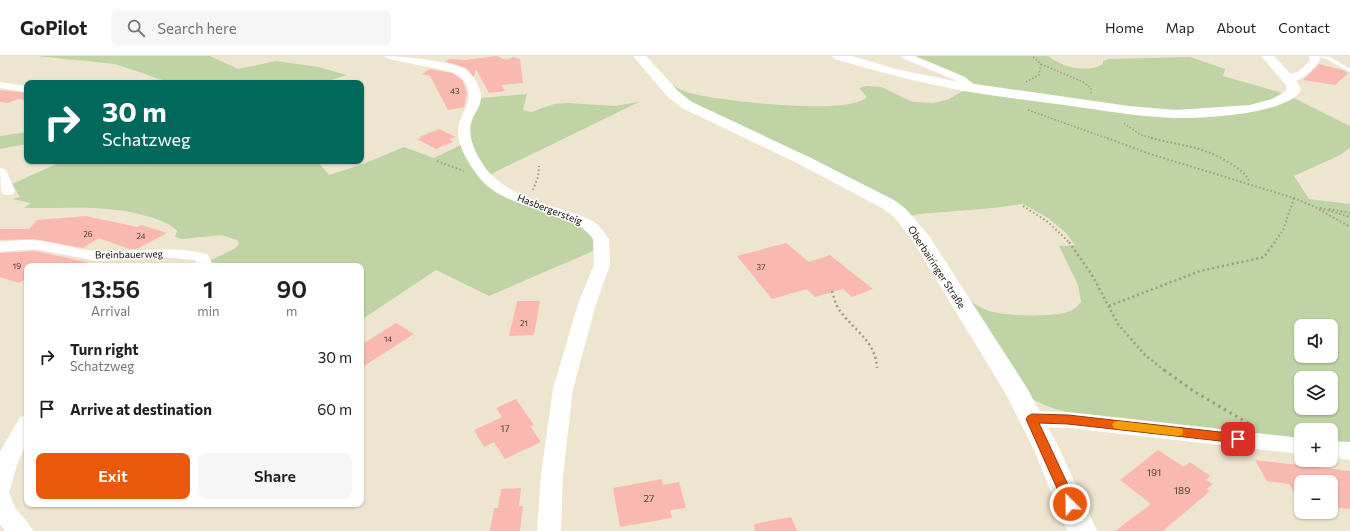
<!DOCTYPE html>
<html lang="en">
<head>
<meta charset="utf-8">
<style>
  :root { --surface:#fff; --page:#f6f6f6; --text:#202124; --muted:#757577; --line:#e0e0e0; --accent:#ea580c }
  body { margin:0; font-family:Commissioner,sans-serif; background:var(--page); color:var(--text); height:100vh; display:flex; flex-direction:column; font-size:15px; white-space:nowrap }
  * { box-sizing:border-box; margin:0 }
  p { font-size:13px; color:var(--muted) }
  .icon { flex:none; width:22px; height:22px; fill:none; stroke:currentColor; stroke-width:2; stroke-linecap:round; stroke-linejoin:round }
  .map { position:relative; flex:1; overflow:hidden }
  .drawer { position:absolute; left:24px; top:207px; width:340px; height:244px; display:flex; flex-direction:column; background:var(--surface); border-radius:8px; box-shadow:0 1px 3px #0004 }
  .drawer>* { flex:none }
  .guide { position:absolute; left:24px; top:24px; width:340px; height:84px; border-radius:8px; box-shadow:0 1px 3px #0004; background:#00695c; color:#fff; overflow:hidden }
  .buttons { position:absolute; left:1294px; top:263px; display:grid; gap:8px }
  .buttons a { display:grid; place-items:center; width:44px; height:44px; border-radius:8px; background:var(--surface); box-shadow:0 1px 3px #0004; font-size:20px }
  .pin { position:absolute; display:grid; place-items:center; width:34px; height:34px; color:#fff; margin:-17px; border-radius:8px; box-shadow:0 2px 6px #0006 }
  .me { position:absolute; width:44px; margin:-22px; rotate:337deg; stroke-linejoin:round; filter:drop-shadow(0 0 3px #0008) }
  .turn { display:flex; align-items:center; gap:14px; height:84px; padding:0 12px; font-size:18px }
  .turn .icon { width:52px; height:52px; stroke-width:2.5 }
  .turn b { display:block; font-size:28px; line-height:34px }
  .eta { display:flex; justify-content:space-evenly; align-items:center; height:68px; text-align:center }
  .eta b { font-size:24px; font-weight:600; line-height:28px }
  .button { display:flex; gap:8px; margin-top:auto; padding:8px 12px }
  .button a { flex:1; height:46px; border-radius:8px; background:var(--accent); color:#fff; font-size:16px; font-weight:600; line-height:46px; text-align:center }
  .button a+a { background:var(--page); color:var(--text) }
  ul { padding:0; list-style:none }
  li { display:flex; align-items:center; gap:12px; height:52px; padding:0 12px }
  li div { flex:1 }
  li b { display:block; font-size:15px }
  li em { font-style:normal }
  header { display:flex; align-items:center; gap:24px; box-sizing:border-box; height:56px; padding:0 20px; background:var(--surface); border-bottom:1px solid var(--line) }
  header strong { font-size:19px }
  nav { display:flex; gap:22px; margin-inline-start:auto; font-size:14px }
  .search { width:280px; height:36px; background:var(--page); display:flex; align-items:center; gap:10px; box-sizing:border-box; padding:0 14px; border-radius:8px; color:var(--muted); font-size:15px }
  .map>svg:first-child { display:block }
  .green { fill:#bfd3a5; fill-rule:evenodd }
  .building { fill:#f9b9b0 }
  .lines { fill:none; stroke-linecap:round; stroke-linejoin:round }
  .path-far3 { stroke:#a19a8b; stroke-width:1.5; stroke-dasharray:1.5 2; stroke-linecap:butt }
  .path-far2 { stroke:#a19a8b; stroke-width:2; stroke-dasharray:1.5 2.5; stroke-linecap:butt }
  .path-far1 { stroke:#a19a8b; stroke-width:2.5; stroke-dasharray:2 3; stroke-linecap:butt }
  .path { stroke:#a19a8b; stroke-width:3; stroke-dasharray:2.5 4; stroke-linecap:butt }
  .service { fill:#fff; fill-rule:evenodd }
  .minor { fill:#fff; fill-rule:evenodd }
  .tertiary { fill:#fff; fill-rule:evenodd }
  .route { fill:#ea580c; stroke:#983908 }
  .slow { fill:#f59e0b }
  .labels { text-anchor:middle; stroke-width:3; stroke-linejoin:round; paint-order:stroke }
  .number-label { font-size:8px; fill:#4d3b34 }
  .street-label { font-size:10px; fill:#14110a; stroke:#fff }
  .near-number-label { font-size:10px; fill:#4d3b34 }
</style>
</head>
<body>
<header>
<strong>GoPilot</strong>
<div class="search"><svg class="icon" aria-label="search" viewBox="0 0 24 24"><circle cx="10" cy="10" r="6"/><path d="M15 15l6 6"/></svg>Search here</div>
<nav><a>Home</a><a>Map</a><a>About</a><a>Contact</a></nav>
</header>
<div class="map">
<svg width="1350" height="475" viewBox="0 0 1350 475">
  <rect width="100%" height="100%" fill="#eee5d1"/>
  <g class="green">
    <path d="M37,0h173l28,13 38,-8 42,6 29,8 -25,8h-151l-56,-19z"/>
    <path d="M909,0h139c15,11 38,18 55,8v-3l6,-2 81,-2 35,12 -2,7 63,18 64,32v22l-10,7 -46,21 15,23 41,5v241l-19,-2v-13h-30v9c-50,-5 -99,-11 -149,-16 -39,-5 -87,-4 -121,-25l-71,-105c9,7 18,14 29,18 15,5 71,7 83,-1 4,-2 7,-6 9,-8l-3,-17 -19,-39 16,-1 -10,-13 -17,-14 -25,-14 -30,4 -74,6 -9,2 -212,-107 -31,-27c9,5 17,10 27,12 29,7 154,22 173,3l-8,-9 8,-2 14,1 32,15 21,1 15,-4 12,-7 18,-5 -8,-5zM1301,270h30v30h-30zM1301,322h30v30h-30z"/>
    <path d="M527,38l-4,16 8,2 23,-8 14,-1 47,3 24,-4 -150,73 -5,-5 -16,-33 2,-17 11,-22z"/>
    <path d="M27,76v12l-27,5v-13z"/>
    <path d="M463,88l15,30 113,56 7,19 -109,47 -53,-26 -75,50v-54h-149l-1,-6 23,-11 5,-5 -2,-4 -16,-5 -39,4 -7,-2 2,-6c-6,-7 -15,-10 -24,-13 -44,-15 -84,-9 -129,-10l7,-5 -19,-4 8,-2 -8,-13 51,-23h254l12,14 34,-11 41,-17 30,11z"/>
  </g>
  <g class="building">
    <path d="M497,0l9,4 7,-3 7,2 3,24 -22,2 4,6 -16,2 -13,-24 -2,8 -8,-9 -21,-7 5,-2 15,1z"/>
    <path d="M1319,8l24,6 5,3 -13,12 -32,-5z"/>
    <path d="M430,13l22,4 10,7 5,13 -3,14 -16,3 -18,-34 -8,-2z"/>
    <path d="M0,34l27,3v7l-9,-1 -10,4 -8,-1z"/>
    <path d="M439,73l17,8 -7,2 4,3 -17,7 -19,-10 4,-1 -2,-1z"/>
    <path d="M86,160l51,11 5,-2 25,8 -30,16h-8l-30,-11 -16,10 -49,-9 -34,1v-11h29l8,-9z"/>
    <path d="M786,187l23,19 21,-7 43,34 -21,8 -9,-8 -28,8 -8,-8 -35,10 -35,-43z"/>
    <path d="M35,195l52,11 -1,4h-59v12l-8,5 -19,-6v-24z"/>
    <path d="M517,245h23l-6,34 -25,1z"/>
    <path d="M396,267l18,11 -53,34v-23z"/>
    <path d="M516,343l18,26 -4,1 11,16 -36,17 -11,-17 -10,5 -10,-17 28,-13 -6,-9z"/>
    <path d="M1158,394l26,17 6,-5 20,14 -4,4 7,4 -6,5 3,2 -47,40h-48l36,-27 -31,-24z"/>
    <path d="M1255,404l95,11v38l-19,-2v-25h-30v22l-12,-20 -22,-3z"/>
    <path d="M662,423l1,6 16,-3 7,26 -16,2 2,8 -52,9 -7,-39z"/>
    <path d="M521,432l-2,18h4l-3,25h-30l4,-23h4l3,-19z"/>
    <path d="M791,461l6,14h-42l-1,-7z"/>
  </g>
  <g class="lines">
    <g class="path-far3">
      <path d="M1041,8l42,18 8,6v5"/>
      <path d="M1026,26l13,-7 2,-11 -9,-8"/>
      <path d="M1028,54l81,29"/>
      <path d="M1124,67l17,12 15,4"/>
    </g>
    <g class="path-far2">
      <path d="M1107,82l43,16 144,44 21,9 35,20"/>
      <path d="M1151,82c30,8 49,7 77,24 10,6 17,10 22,21"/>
      <path d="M437,105l27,10"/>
      <path d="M533,134l5,-13 1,-11"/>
      <path d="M1023,150l25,16 22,21"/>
      <path d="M1320,152l30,9"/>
      <path d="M1329,153l21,4"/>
      <path d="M1274,187l9,-13 11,-32"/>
    </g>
    <g class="path-far1">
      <path d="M1069,186l23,33 26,49 27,31 20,16"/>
      <path d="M832,235c2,7 4,15 8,20 15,20 36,31 37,57"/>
      <path d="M1109,250l91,-35 64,-14 11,-15"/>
    </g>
    <path class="path" d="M1164,314l31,22 53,31"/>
    <path class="service" d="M1317,0l13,1 20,12v3l-24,-13z"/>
    <g class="minor">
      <path d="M384,0c18,0 65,5 81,13 8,6 16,18 16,28 0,9 -6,15 -9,23 -6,17 5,37 15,50 23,29 74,36 106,51l6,5 10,13 1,26 -14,39 -23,85 -10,86 -2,56h-24l4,-56 12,-86 25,-85 16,-39 -1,-26c-22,-32 -87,-26 -115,-63 -9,-12 -20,-29 -20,-44 0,-18 16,-28 9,-46 -3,-7 -8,-11 -15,-14l-63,-13z"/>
      <path d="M901,0h14l50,21 9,8 -2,4h-8l-1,-3 -6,-5 -55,-23z"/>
      <path d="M1309,0h10l1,4c-9,12 -19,24 -36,20l-1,-2 1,-2c15,-4 16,-4 26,-16z"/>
      <path d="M0,26l27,4v6l-27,-4z"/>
      <path d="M0,112l5,1 2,3 8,19 -2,3 -5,1 -5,-1 -2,-3z"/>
      <path d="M25,184c25,-1 48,10 72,11 40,2 69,-7 110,3l7,12h-16l-3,-6 -32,-3 -66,4 -62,-12 -35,3v-10z"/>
      <path d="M1032,355l36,1 233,26v16l-233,-26 -36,-1 -7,-3 -3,-5 3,-5z"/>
      <path d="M27,359v26l-9,21 -9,30 6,16 14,16 4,7h-28l-5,-7v-72l20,-35z"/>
      <path d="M1331,385l19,1v18l-19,-3z"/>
    </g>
    <g class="tertiary">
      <path d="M633,0h13l32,35 14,11 117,55 85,43 12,9 23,27 98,152 33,62 37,81h-30l-33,-81 -27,-54 -94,-155 -19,-24 -12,-9 -85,-45 -115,-55 -14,-11z"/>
      <path d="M832,0h20l44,13 58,12 175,25 47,4 74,-5 22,-6 14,-8v-6l-25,-29h13l23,25 4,9c-12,24 -100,29 -126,28 -37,-1 -74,-8 -111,-13 -37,-5 -74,-9 -110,-16 -41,-8 -81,-19 -120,-30z"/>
    </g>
  </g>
  <path class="route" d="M1032,358l36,1 170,19 5,2 1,3 -1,3 -5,1 -170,-19 -29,-1 38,81 -2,4 -5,1 -4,-1 -2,-4 -38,-85 2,-3z"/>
  <path class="slow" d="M1118,365l60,7 4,1 1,3 -1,3 -4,1 -60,-7 -4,-1 -2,-3 2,-3z"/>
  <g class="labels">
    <g class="number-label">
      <text x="455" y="38">43</text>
      <text x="88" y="181">26</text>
      <text x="141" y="183">24</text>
      <text x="17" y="213">19</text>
      <text x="761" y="214">37</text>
      <text x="524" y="270">21</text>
      <text x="388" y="286">14</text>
    </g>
    <g class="street-label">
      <text transform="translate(550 153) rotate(21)" y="4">Hasbergersteig</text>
      <text transform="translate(129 198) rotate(-1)" y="4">Breinbauerweg</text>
      <text transform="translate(937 211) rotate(57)" y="4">Oberbairinger Straße</text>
    </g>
    <g class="near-number-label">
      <text x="505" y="376">17</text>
      <text x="1154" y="420">191</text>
      <text x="1182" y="438">189</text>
      <text x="649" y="446">27</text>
    </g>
  </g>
</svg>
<div class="buttons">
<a><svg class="icon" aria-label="sound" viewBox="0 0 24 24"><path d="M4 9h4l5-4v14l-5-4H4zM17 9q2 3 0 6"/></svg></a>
<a><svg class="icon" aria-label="layers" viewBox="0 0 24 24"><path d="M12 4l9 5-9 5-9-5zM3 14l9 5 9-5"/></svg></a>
<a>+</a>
<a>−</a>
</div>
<div class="pin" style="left:1238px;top:383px;background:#d93025"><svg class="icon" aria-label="arrive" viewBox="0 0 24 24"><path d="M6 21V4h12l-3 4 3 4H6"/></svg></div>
<svg class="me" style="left:1070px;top:448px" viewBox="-20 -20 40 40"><circle r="17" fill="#ea580c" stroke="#fff" stroke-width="3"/><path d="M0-11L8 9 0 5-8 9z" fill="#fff"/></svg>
<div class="guide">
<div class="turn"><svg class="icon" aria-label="right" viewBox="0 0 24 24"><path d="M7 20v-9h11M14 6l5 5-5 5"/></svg><div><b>30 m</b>Schatzweg</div></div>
</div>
<section class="drawer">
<div class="eta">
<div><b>13:56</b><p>Arrival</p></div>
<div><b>1</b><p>min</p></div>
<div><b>90</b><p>m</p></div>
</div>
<ul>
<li><svg class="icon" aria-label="right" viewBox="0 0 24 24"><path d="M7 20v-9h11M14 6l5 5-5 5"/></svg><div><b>Turn right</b><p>Schatzweg</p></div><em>30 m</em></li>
<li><svg class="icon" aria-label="arrive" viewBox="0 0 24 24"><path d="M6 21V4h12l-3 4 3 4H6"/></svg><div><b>Arrive at destination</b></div><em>60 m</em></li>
</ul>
<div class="button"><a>Exit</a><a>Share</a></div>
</section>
</div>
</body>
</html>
